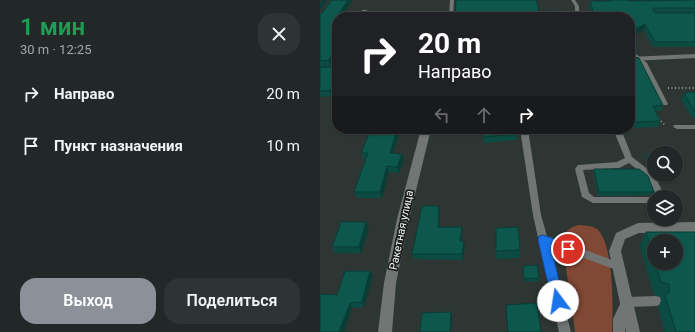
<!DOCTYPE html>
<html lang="ru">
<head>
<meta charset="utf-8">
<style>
  :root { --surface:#222827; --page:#2e3433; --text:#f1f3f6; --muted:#a2a6a7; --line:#3f4444; --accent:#8c9099 }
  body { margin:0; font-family:Roboto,sans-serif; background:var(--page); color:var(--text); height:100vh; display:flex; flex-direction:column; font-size:15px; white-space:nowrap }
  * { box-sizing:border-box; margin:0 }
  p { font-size:13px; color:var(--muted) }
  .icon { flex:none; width:22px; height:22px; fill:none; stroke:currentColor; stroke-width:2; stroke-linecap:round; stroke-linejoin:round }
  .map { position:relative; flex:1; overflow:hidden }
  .panel { display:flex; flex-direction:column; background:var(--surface); width:320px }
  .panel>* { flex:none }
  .guide { position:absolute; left:12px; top:12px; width:303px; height:122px; border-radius:16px; box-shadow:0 1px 3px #0004,0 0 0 1px var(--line); background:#202124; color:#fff; overflow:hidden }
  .buttons { position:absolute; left:327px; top:146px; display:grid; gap:8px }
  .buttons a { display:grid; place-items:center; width:36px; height:36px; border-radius:50%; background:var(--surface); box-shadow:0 1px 3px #0004,0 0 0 1px var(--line); font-size:20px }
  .pin { position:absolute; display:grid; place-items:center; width:34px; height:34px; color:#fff; margin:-17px; border:2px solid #fff; border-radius:50%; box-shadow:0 1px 4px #0007 }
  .me { position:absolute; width:44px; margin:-22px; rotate:346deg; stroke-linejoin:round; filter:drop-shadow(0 0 3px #0008) }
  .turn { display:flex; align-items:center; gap:14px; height:84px; padding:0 20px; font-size:18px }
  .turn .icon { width:52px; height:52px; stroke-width:2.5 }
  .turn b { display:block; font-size:28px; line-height:34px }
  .lanes { display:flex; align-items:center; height:38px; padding:0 20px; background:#0003; justify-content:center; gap:20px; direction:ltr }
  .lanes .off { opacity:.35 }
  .round { display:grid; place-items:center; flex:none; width:42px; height:42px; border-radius:16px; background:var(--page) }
  .overview { display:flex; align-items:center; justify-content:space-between; height:68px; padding:0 20px }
  h1 { font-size:24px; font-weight:600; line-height:30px; color:#1e9e55 }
  .action { display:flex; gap:8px; margin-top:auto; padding:8px 20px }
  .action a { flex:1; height:46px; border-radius:16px; background:var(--accent); color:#fff; font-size:16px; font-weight:600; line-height:46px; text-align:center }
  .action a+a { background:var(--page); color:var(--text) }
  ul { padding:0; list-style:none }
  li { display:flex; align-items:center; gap:12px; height:52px; padding:0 20px }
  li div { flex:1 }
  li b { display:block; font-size:15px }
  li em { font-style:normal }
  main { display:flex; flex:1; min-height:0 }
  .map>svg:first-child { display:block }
  .green { fill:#814835 }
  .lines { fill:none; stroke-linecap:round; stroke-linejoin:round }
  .path { stroke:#8f9694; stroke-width:2; stroke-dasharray:1 2.5; stroke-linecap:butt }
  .lane { fill:#717574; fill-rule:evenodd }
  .street { fill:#717574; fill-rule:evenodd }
  .wall { fill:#0b4b41; fill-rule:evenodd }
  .shaded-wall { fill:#093d35 }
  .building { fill:#0d574c; stroke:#093d35 }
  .route { fill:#1a73e8; stroke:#114b97 }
  .labels { text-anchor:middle; stroke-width:3.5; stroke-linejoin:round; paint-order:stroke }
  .street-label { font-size:11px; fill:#f0f5f4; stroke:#191c1b }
</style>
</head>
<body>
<main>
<section class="panel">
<div class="overview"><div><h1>1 мин</h1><p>30 m · 12:25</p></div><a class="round"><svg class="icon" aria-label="close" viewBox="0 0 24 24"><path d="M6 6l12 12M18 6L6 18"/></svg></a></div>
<ul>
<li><svg class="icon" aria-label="right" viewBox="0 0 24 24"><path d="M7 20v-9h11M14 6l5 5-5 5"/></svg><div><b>Направо</b></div><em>20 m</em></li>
<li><svg class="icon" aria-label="arrive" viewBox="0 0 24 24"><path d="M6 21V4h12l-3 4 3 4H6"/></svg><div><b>Пункт назначения</b></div><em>10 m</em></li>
</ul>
<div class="action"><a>Выход</a><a>Поделиться</a></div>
</section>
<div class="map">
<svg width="375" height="332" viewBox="0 0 375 332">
  <rect width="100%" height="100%" fill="#2e3634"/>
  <path class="green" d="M259,225c8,1 15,0 20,6 15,18 14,78 13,101h-37l-13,-93c4,-9 8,-12 17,-14z"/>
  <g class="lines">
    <g class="path">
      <path d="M348,88h27"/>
      <path d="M336,116l9,9"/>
    </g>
    <g class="lane">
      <path d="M130,0h4l-1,17h-4z"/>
      <path d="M251,0h4l4,6v11h-4v-11z"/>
      <path d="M42,10h4l11,7h-6l-9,-5z"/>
      <path d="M310,49l17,14 21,41 -1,1h-4l-1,-1 -20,-39 -12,-11z"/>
      <path d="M354,125h21v4h-18l-4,-2z"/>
      <path d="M200,129h8l13,86 6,21 76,28 1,3 -1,3 -4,1 -70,-26 22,87h-12l-26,-117z"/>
      <path d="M293,129h8l11,28 22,17 11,23h-8l-9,-19 -19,-15 -10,5 -36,2 6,23 5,4h61h-1v6h-61l-11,-6 -7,-28 3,-4 39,-3 8,-4z"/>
      <path d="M336,296l4,1 1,4 -1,4 -4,1 -26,1 -5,12v13h-12v-13l10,-21 4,-1z"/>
    </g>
    <g class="street">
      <path d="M375,54v4l-65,3v-4z"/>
      <path d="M101,129h10l-22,90 -13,64 -4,49h-14l6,-49 13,-64z"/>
      <path d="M375,222v10l-56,1 -14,6 -4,12 19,81h-14l-17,-81 7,-18 22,-10z"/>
    </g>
  </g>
  <g class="wall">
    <path d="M32,0l-9,15 -12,51 -11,1v-53z"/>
    <path d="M286,0h22v1l67,-1v47h-42l-9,-17 -14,-13h-175l84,-6 37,2h15l-2,-7 1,-5h17z"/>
    <path d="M310,56l33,49 -2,6h-6l5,10 -2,6 -28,1z"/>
    <path d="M0,67h17v43h-1l-2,-6 3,-6h-3l-1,-2 -13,1z"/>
    <path d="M375,92v26h-3l-11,-19 3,-6z"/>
    <path d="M81,129l-8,24 9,1 2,6 -5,13 -10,-1 -7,26h-25l-3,-6 11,-33h-2l-2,-6z"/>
    <path d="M163,129h36v6l-2,1v4l-34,3z"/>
    <path d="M334,153v20l-4,-4 -5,-12 1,-3z"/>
    <path d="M356,164l4,7 -2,3h-2z"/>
    <path d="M274,169l60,23 -2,3 -54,1 -5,-24z"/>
    <path d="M119,206l1,6 -1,15h23v6l-1,8 4,6 -2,13 -49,-1 -2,-5z"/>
    <path d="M49,228l-8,25h-26l-3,-6z"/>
    <path d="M176,228l24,22v8l-24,1z"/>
    <path d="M326,232h49v100h-30l-7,-25 3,-6v-4l-7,-2 -14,-49zM334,241h22v22h-22z"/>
    <path d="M203,266l16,12 -1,3 -14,1z"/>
    <path d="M53,276l-9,31 -12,1 -8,24h-24v-38l17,1z"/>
  </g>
  <g class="shaded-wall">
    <path d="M2,0h5l-7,10v-7z"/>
    <path d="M28,0h4l-10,17 -4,-2z"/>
    <path d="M325,24l-1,6 -14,7v-5z"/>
    <path d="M17,44v9l-6,13 -2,-6z"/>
    <path d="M77,129h4l-10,30 -1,-6z"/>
    <path d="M82,154l2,6 -5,13 -2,-6z"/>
    <path d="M67,166l2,6 -7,26 -2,-6z"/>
    <path d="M119,206l1,6 -1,20 -1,-5z"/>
    <path d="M46,222l3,6 -8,25 -2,-6z"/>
    <path d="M142,227v6l-1,14 -1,-6z"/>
    <path d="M144,241l1,6 -2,13 -1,-6z"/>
    <path d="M50,271l3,5 -9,31 -2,-5z"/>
    <path d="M30,303l2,5 -8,24h-5z"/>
    <path d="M131,312l1,5 -1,15h-1z"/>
  </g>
  <g class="building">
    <path d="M12,0h16l-10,15h13l-1,2h-13v27l-8,16 -9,1v-47h1z"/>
    <path d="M136,0h80l3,11 35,1 2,1h18l-4,-12h21l-1,-1h18v1l67,-1v8h-41l-1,3 3,2h39v29h-40l-10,-18 -15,8v-15h-129v-1l-46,1z"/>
    <path d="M310,56l9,2 24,47 -10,1 7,15 -30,1z"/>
    <path d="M0,67h17v25h-6l1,-2 -12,1z"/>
    <path d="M375,92v20l-11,-19z"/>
    <path d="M17,97v7h-3z"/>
    <path d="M51,129h26l-7,24 12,1 -5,13 -10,-1 -7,26h-26l14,-39h-7z"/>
    <path d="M163,129h36l-3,1 1,4 -34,3z"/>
    <path d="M334,153v15l-3,-2 -5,-12z"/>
    <path d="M356,164l4,7h-4z"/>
    <path d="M274,169h45l9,7 6,16h-55z"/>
    <path d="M102,206h17l-1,21h24l-2,14h4l-2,13h-50z"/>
    <path d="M21,222h25l-7,25h-27z"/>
    <path d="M198,227l2,23 -24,1v-23z"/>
    <path d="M326,232h49v100h-19l-11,-37 4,-2v-9l-8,-2 -6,-19h21v-22h-22v18z"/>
    <path d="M217,265l2,13 -15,1 -1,-13z"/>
    <path d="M25,271h25l-8,31 -12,1 -11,29h-19v-38l17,1z"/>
    <path d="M217,303l4,29h-33l-2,-27z"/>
    <path d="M131,312l-1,20h-30l2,-19z"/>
  </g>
  <path class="route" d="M223,235l29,10 2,4 -2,3 -4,1 -17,-6 13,54 -1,4 -5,1 -4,-1 -2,-4 -14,-61 1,-4z"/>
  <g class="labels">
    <g class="street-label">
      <text transform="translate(81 230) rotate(-78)" y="4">Ракетная улица</text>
    </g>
  </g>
</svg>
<div class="buttons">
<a><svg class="icon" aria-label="search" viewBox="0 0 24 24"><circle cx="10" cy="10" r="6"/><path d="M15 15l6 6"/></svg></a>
<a><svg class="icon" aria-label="layers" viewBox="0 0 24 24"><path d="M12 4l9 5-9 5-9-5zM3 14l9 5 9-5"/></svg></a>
<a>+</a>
</div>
<div class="pin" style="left:248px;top:249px;background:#d93025"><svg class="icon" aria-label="arrive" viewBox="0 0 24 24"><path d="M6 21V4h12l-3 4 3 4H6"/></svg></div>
<svg class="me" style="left:238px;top:301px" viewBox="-20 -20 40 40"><circle r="19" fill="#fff"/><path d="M0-13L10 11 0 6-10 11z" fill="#1a73e8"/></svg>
<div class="guide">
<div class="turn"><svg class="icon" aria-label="right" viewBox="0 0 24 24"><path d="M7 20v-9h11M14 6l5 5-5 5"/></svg><div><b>20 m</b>Направо</div></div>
<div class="lanes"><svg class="icon off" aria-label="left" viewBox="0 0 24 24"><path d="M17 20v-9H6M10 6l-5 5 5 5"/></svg><svg class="icon off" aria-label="ahead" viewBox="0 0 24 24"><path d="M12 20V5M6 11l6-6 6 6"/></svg><svg class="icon" aria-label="right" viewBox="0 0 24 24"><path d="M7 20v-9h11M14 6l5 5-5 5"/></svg></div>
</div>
</div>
</main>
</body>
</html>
